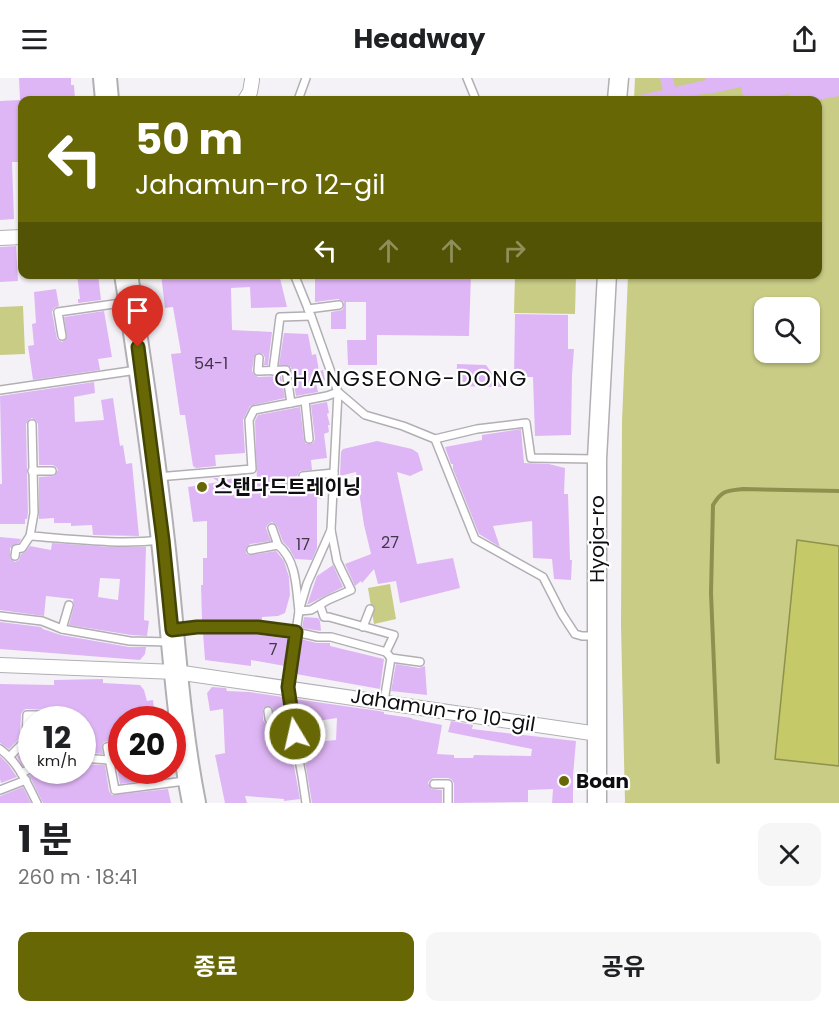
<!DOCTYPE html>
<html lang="ko">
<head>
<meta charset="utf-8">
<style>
  :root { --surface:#fff; --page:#f6f6f6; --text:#202124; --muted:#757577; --accent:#676805 }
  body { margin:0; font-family:Poppins,"Noto Sans KR",sans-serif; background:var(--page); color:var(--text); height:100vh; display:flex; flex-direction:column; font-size:22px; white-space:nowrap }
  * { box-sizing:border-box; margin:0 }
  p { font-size:20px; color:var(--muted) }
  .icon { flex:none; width:33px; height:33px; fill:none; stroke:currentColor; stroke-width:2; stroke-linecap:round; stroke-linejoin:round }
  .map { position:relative; height:725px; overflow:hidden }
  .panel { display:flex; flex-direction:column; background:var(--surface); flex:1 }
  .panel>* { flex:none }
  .top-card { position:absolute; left:18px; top:18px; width:804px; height:183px; border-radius:12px; box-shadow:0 2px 4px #0004; background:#676805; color:#fff; overflow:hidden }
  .fabs { position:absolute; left:754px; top:219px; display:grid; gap:12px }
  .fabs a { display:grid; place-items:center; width:66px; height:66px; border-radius:12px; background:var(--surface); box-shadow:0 2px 4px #0004; font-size:30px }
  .speed { position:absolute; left:18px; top:628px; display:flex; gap:12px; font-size:30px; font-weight:700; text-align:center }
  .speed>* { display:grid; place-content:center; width:78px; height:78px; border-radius:50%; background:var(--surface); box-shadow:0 2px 4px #0004; line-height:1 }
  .speed small { font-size:15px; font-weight:400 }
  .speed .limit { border:9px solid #d22; background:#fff; color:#111 }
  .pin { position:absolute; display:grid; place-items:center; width:51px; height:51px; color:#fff; margin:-62px -26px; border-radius:50% 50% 50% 0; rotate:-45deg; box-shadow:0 0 6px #0007 }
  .pin .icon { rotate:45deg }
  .me { position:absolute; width:66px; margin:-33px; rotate:351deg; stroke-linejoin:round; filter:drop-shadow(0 0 4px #0008) }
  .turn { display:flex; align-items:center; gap:21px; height:126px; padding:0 18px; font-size:27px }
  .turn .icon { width:78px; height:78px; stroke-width:2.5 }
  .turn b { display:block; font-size:42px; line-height:51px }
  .lanes { display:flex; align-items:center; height:57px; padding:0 18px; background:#0003; justify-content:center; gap:30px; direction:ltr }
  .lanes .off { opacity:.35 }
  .round { display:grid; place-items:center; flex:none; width:63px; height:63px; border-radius:12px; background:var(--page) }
  .summary { display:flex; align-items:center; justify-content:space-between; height:102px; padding:0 18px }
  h1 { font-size:36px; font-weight:700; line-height:45px }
  .action { display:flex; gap:12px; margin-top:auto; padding:12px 18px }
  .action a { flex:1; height:69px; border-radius:12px; background:var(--accent); color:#fff; font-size:24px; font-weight:700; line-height:69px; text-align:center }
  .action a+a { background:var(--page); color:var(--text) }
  header { display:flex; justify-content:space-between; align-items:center; height:78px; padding:0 18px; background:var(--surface); font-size:27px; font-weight:700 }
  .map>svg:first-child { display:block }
  .green { fill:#c8cc85; fill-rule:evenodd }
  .water { fill:#c5c968; stroke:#8e914d; stroke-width:1.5 }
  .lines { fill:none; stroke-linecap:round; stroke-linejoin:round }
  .stream { stroke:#8e914d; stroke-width:4 }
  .building { fill:#dfb6f5; fill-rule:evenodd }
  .service-casing { stroke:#b1afb3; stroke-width:10 }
  .minor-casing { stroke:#b1afb3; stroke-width:16 }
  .tertiary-casing { stroke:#b1afb3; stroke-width:21 }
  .primary-casing { stroke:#b1afb3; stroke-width:26 }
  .service { stroke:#fff; stroke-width:7 }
  .minor { stroke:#fff; stroke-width:14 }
  .tertiary { stroke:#fff; stroke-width:18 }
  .primary { stroke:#fff; stroke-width:22 }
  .route-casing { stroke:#434403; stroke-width:15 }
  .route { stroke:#676805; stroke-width:10 }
  .poi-dot { fill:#676805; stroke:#fff; stroke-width:2 }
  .labels { text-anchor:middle; stroke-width:4.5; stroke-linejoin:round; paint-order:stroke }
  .number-label { font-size:16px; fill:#423748 }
  .poi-label { font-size:20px; font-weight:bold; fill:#0e0d0f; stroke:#fff; text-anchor:start }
  .street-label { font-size:20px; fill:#0e0d0f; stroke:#fff }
  .quarter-label { font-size:22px; letter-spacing:1.5px; fill:#0e0d0f; stroke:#fff }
</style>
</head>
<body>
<header><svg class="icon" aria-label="menu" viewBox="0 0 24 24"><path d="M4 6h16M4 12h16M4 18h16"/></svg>Headway<svg class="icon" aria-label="share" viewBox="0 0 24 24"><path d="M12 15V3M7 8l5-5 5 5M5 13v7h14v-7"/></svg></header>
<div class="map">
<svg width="839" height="725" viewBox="0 0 839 725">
  <rect width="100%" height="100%" fill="#f5f2f7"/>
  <g class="green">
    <path d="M635,0h204v725h-214l-4,-177 1,-205 6,-146 190,-1v-174h-184zM765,230h45v44h-45z"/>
    <path d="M515,197h61l-1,39 -61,-1z"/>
    <path d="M23,228l2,48 -25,1v-48z"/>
    <path d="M390,506l6,35 -22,5 -6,-36z"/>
  </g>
  <path class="water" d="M797,462l42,6v220l-64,-7z"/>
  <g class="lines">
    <path class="stream" d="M718,684l-7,-169 2,-88c9,-15 13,-14 30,-16l96,2"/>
  </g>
  <g class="building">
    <path d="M19,0h52v7h3l1,15h-53v10h-3v52h-7l2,57 -14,1v-119l20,-1z"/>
    <path d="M660,0h13l2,9 31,-7v-2h133v18l-21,4h-28l-1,-6 -32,6h-13l-3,-13 -32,7v-1l-22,4 1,3h-52l-1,-4 28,-6z"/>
    <path d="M16,168l2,35 -18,1v-35z"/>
    <path d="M77,196h21l3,26 -23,3v-4h2z"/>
    <path d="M161,196h45v3l26,-2v2l47,-3 8,33 -36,1 -1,-21 -19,1 1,42 40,2 -4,33h-4l1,-7 -2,-4 -6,-1 -3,4 -2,14 3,4 3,2 23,-1 4,22 -35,8 -7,14 2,33 -30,2 1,11 -20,2 -3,-2 -8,-51h-5l-9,-61 10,-1 -8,-46 -8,1z"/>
    <path d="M471,196l-2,62 -92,-1v30h-29l-1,-25h19v-38h-20v27h-15v-17l11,-2 2,-3v-5l-6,-3 -23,3v-27z"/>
    <path d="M56,211l3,17 -5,2 -2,4 5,27 5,3 5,-5 -3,-20 40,-6 8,46 -14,2 2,11 -67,10 -5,-34 6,-1 -2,-21 4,-1 -2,-31z"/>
    <path d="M515,236l53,1v34h6l-2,26 -1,60 -36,1 -2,-59h-19z"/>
    <path d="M284,255l24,1 4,21 4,-1 3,17 4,-1 2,10 -9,3 2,9 -22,4 -5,-29 -3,-2h-9z"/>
    <path d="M457,286l29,1 16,22 -46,-1z"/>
    <path d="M94,304l1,11 -21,4 1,25 29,-2 -3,-20 12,-2 7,48 3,-1 3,19 6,-1 7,73 -46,-1 -1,-10 -21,1v-3h-17v-5l-15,1v-42l15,-1 4,-6 -1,-2 -4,-3h-14l-1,-41 -2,-3 -4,-3 -3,2 -3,4 2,89 -1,6h-2v5h-25v-40h2l-2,-88z"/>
    <path d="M327,324l2,11 -2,1 3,11h-2l1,7 -5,2 3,24 -16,2 1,10 -12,1 -3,5 2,4 4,2 19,-2 -1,19 -4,-1v50l-5,12 -17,-1 -6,-11 -6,-6 -6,-16 -5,-4 -4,2 -2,4 5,13 -21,3 -4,5v4l4,2 26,-4 8,10 5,16 1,18 -5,18 -7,3 -16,1v5l-60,-1 -1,-36h2v-27h4v-37l-14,1 -5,-35 31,-5 -6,-4h5v3l24,-4 15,6 -2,-62 3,-6 42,-8 4,33 2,4h4l3,-1 2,-4 -4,-34z"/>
    <path d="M521,351l3,34 25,1 16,4 -1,26h4l2,66h2l-1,20 -17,-1 -2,-20 -19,-1 -1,-37 -39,5 7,21 -21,-13 -26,-65v-5h-2l-5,-14 -1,-3 37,-7v-5z"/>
    <path d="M377,363l35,8 6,4 5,17 -13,6 -13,-4 20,92 36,-6 7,30 -60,15 -4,-22 -18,3 -4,-15 -12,14 -1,-2 -6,5 -10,-22 26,-10 -7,-29 -8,-53 -16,4 1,-24 2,-3z"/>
    <path d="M0,459l21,2 -2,4 -6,2 -3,3v10l5,4 4,-2 2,-6 4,-2 5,-6 21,4 1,-7 60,4h34l-2,73 5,1 -2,15 -16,-1 -62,-10 5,-19 -1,-7 -27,-3 -2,20 -44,-6zM100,500l20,1 -2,21 -20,-3z"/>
    <path d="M333,487l10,22 -36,18 10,-29z"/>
    <path d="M304,539l14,1 2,3 1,10 -19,-3z"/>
    <path d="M0,544l41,5 2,2 18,6 68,12h17l-1,7 -5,6 -140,-11z"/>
    <path d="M203,555h59v2l27,4 -4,27 -34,-6v6l-46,-6z"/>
    <path d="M301,561l16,4h13v3l54,13 -4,30 -84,-15z"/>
    <path d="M396,586l23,4 6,-2 2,29 -36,-4z"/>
    <path d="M103,601v4l37,2 4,5 3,11 6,-1 2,20h-33v18l-18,4 -2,4 1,8 -11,-1 -7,-31 -3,1v-3h-33l4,-6 -4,-4 -23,-1 -2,1 -3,4 -1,24 -11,11 -9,-6v-59l54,1v-5z"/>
    <path d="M212,609l14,1 1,3 22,1 34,5 2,15 -11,1 -2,-6 -5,-1 -4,3v11l2,3 4,2 17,-2 14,76 -16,2v-2l-39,-3 2,7h-22l-10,-48 10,-2 -2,-44 -13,2 -3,-18z"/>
    <path d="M295,621l84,12 5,1v2l28,4v1l30,6 -5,29 17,1v3h19l1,-3 57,1 1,-7 -84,-17 3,-11 22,4 -1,4 104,12 -3,35v27h-21l1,-14 -25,1v12l-74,1v-20l-3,-4 -3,-1h-15l-4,3 -1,2 4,6 10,1v13h-130l-10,-60 34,-3 1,-22 -20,3 -20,-1z"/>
    <path d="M28,668h4v16l-9,4 -6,-9z"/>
    <path d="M122,672v21h41l1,7 -44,6 -6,-33z"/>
    <path d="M0,678l8,8 9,13 -16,6 -1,-4z"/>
    <path d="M82,686l23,1 4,26 3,4 56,-6 3,14h-128l-14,-28 8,-4h45z"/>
    <path d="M23,709l8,16h-31v-7z"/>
  </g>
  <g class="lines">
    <g class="service-casing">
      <g id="service">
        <path d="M467,0l9,22"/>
        <path d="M298,22l8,-22"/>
        <path d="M294,196l17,42 27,76 27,23 38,11 32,13 40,100 68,38 19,37 13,20 7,2h15"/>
        <path d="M308,231l31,-4"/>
        <path d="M62,258l-4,-24 70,-10"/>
        <path d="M259,280l-1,13 28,-1 5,33"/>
        <path d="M273,293l7,-54 31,-1"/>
        <path d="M0,312l137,-20"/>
        <path d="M305,322l4,39"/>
        <path d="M32,346l2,89 -4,23c43,3 88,9 131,4"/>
        <path d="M435,361l42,-10 49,-6 5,35 64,1"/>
        <path d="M32,393h20"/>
        <path d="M303,398l31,-3"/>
        <path d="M157,399l95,-8 -3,-49 5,-10 73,-14 11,-4 -7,138 -24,54 -8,27 -3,21 -38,-5h-61l-23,3"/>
        <path d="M272,450l6,17"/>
        <path d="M251,472l27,-5c19,16 18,43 21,66l12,-1 17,-10 23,-10 -14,-29 -6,-31"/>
        <path d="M15,478l1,-7 6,-1 8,-12"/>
        <path d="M320,527l4,12h5l65,18 -8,17"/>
        <path d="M0,538l42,5 20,8 68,12 40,1"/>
        <path d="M363,549l7,-18"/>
        <path d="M62,551l7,-24"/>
        <path d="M384,623l7,-43"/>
        <path d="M268,633l1,8 22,-2"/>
        <path d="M26,662l1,-25h20"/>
        <path d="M122,666l-15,3 8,43 70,-9"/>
        <path d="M0,671c18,13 27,34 37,54"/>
        <path d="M10,678l16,-16h6"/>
        <path d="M82,680l27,2"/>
        <path d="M21,695l11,-5"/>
        <path d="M434,706h14v19"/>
        <path d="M0,712l26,-10"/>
        <path d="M306,725l-4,-27 -11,-59 -3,-30 8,-55 22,5h13l55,15 5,6 29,4"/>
      </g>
    </g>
    <g class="minor-casing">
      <g id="minor">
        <path d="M245,22l5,-8 2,-12"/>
        <path d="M0,160l22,-1"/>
        <path d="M0,587l176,7 422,62"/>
      </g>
    </g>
    <g class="tertiary-casing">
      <g id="tertiary">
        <path d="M617,22l2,-22"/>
        <path d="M597,725v-344l10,-185"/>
      </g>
    </g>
    <g class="primary-casing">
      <g id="primary">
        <path d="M105,0l2,22"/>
        <path d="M126,196c14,89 27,178 37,267 10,87 14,176 31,262"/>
      </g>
    </g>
    <use href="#service" class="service"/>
    <use href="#minor" class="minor"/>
    <use href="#tertiary" class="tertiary"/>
    <use href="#primary" class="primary"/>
  </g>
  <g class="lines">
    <g class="route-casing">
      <path id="route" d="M138,269l25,193 9,90 25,-3h61l38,5 -8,55 7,47"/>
    </g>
    <use href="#route" class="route"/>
  </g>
  <g class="poi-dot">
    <circle cx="202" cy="409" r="6"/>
    <circle cx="564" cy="703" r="6"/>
  </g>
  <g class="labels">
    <g class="number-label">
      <text x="211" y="291">54-1</text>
      <text x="390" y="470">27</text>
      <text x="303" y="472">17</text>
      <text x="273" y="577">7</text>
    </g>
    <g class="poi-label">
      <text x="214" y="416">스탠다드트레이닝</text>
      <text x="576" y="710">Boan</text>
    </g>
    <g class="street-label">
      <text transform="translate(597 461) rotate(-90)" y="7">Hyoja-ro</text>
      <text transform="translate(443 632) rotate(9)" y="7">Jahamun-ro 10-gil</text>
    </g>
    <g class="quarter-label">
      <text x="401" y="308">CHANGSEONG-DONG</text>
    </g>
  </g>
</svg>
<div class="fabs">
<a><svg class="icon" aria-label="search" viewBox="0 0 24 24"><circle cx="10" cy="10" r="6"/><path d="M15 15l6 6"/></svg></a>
</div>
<div class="speed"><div>12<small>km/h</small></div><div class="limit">20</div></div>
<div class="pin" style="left:138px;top:269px;background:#d93025"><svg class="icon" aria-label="arrive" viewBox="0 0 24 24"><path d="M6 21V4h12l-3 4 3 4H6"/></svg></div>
<svg class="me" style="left:295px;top:656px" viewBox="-20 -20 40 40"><circle r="17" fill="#676805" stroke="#fff" stroke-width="3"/><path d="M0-11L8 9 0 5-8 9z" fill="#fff"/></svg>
<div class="top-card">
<div class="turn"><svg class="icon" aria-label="left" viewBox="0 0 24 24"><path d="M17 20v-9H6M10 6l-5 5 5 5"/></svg><div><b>50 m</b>Jahamun-ro 12-gil</div></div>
<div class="lanes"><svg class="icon" aria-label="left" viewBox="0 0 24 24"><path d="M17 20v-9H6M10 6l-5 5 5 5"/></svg><svg class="icon off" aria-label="ahead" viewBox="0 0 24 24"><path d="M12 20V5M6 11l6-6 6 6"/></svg><svg class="icon off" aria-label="ahead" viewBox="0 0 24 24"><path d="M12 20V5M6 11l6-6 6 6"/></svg><svg class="icon off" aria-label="right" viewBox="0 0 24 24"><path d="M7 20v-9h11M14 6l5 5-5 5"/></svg></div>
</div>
</div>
<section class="panel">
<div class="summary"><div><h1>1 분</h1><p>260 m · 18:41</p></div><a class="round"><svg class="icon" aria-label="close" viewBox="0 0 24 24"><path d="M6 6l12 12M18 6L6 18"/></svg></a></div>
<div class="action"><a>종료</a><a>공유</a></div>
</section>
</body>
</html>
